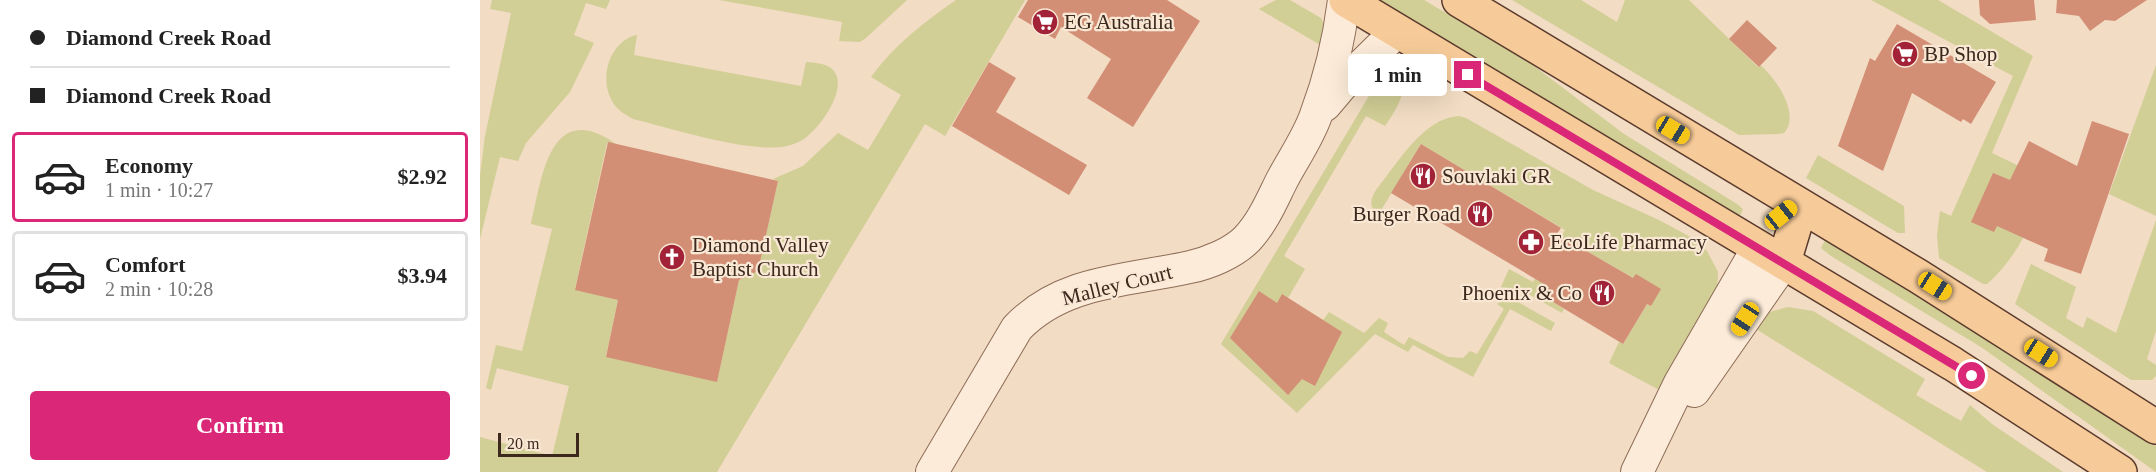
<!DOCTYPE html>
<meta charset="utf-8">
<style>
:root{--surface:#fff;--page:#f2f2f2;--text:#222;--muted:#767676;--line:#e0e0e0;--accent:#db2777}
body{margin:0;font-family:Georgia,serif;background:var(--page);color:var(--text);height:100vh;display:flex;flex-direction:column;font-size:22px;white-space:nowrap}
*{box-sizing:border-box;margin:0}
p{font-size:20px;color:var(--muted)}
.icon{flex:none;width:33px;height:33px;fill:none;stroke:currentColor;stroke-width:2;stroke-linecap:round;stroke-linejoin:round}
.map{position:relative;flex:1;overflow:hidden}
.side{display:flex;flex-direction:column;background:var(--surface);width:480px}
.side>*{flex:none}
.hud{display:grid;align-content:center;height:132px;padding:0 30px;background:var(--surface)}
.scale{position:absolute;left:18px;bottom:15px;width:81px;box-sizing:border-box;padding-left:6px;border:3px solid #3d281d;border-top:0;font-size:16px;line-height:21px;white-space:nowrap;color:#3d281d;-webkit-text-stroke:4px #f8e8d4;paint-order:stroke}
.end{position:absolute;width:27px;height:27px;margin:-14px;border:8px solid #db2777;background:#fff;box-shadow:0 0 0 3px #fff}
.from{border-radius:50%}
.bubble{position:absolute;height:42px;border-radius:6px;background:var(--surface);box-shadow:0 6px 24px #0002;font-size:20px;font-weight:800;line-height:42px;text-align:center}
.car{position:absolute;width:18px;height:36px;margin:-18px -9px;border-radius:8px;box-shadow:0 0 4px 2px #0007;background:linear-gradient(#f5c518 24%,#345 0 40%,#f5c518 0 76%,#345 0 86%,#f5c518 0)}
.hud b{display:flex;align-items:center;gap:21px;height:57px;font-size:22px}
.hud b+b{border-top:2px solid var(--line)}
.hud i{width:15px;height:15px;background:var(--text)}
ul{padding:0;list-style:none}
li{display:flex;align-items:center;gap:18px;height:90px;margin:0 12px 9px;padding:0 18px;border:3px solid var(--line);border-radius:6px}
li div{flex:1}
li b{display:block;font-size:22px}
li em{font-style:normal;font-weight:800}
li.current{border-color:var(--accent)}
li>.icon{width:54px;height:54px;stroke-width:1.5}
.primary-button{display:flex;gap:12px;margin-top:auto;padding:12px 30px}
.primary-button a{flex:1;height:69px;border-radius:6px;background:var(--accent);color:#fff;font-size:24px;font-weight:800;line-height:69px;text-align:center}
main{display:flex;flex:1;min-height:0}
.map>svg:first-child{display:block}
.green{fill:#d1ce96}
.building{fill:#d38e76}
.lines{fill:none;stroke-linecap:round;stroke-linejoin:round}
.street-casing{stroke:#8e6c58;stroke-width:34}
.primary-casing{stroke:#5b3b2d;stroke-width:36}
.street{stroke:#fbebd8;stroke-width:32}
.primary{stroke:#f7cb99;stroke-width:33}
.route{stroke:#db2777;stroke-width:8}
.labels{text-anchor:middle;stroke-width:4.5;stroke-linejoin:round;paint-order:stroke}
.poi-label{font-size:21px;fill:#3d281d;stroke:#f8e8d4;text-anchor:start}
.street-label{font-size:21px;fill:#3d281d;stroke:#f8e8d4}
</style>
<main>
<section class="side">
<div class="hud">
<b><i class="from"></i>Diamond Creek Road</b>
<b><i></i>Diamond Creek Road</b>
</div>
<ul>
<li class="current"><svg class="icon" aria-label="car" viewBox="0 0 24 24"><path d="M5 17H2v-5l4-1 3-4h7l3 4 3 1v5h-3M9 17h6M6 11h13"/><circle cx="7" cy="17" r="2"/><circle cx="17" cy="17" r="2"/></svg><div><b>Economy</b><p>1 min · 10:27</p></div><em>$2.92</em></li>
<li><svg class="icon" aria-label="car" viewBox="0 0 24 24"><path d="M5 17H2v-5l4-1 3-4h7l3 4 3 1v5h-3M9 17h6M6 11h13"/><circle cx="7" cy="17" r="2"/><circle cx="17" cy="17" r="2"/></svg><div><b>Comfort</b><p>2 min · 10:28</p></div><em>$3.94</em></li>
</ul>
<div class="primary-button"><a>Confirm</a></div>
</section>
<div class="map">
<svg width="1676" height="472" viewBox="0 0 1676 472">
<rect width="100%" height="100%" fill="#f2dcc3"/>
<g class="green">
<polygon points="12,0 130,0 126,9 106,3 94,35 114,43 90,92 46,143 38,161 20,157 0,239 0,175 5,136 31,13 10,9"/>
<polygon points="239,0 427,0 386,38 380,42 359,41 362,22"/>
<path d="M 476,0 L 545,0 L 465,136 L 445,124 L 237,472 L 0,472 L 0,437 L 72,456 L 89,386 L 17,368 L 11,390 L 6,388 L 16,345 L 42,351 L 72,229 L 51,224 C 62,177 70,98 136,144 L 127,143 L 95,289 L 138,300 L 126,356 L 237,381 L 259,280 L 278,270 L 298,181 L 293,179 L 323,166 L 358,133 L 388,150 L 421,95 L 391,77 C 414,45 443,23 476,0 Z"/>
<polygon points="796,0 810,0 841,18 845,27 842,46 779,9"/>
<polygon points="895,0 944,0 1050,63 1144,134 1257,204 1263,209 1259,218"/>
<path d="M 1032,0 L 1101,0 L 1137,22 L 1145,0 L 1209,0 L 1278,67 L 1280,65 C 1296,78 1321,115 1304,133 L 1298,134 L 1259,135 Z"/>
<path d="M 1391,0 L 1458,0 L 1553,56 L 1512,153 L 1564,178 C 1556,218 1538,257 1507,284 L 1503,284 L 1459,258 L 1457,235 L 1460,211 L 1471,216 L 1533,76 Z"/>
<path d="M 157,35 L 154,55 L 321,86 L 326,62 C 335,63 346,63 352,69 C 371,87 339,129 324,139 C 318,143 308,146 302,147 C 261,151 194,129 153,119 C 144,114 137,110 132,101 C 118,77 131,40 157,35 Z"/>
<path d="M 911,59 C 935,80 920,104 905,126 L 886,116 L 804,256 L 825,269 L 808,298 L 843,320 L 849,312 L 884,333 L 899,318 L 908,323 L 904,332 L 924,345 L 929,337 L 968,357 L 983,358 L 990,351 L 997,354 L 1024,309 L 1017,304 L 1023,299 L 1038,302 L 1075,323 L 1071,331 L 1030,309 L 993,377 L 933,345 L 928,352 L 895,334 L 817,413 L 741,344 Z"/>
<polygon points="1676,65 1676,216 1629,194"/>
<path d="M 979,116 L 986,118 L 1113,190 L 1179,220 L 1216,240 L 1227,251 L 1238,272 L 1237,293 L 1183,392 L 1129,363 L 1139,342 L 1143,344 L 1167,304 L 1171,306 L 1153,278 L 1096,245 L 1063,296 L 1084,309 L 1082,313 L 1043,291 L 1021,287 L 1029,269 L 1053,282 L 1085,230 L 941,144 L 900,212 L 895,212 C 889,205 891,198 896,190 C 917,164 943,118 979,116 Z"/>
<polygon points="1338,155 1424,206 1425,233 1418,233 1326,178"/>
<polygon points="1676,220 1676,331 1667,359 1676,365 1676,376 1672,380 1651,380 1535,304 1551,264 1596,287 1586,318 1603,328 1607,317 1636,333"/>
<path d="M 1345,240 C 1459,300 1568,375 1676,446 L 1676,472 L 1501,347 L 1351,256 L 1341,248 Z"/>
<polygon points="1308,307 1333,311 1445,379 1436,395 1481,421 1490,405 1512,424 1583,472 1507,472 1271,326 1286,313"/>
</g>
<g class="building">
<polygon points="548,0 687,0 720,21 653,127 607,98 631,59 581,27 575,39 538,17"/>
<polygon points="1499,0 1554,0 1556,20 1510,24 1500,15"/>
<polygon points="1577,0 1667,0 1635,21 1625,20 1610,31 1599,16 1576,13"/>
<polygon points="1267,20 1297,48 1279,67 1249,39"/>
<polygon points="1417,24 1516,82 1491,124 1483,119 1481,122 1432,93 1403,171 1358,146 1390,58 1395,61"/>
<polygon points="509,62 536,78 516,112 607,165 589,195 472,126"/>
<polygon points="1612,121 1649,134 1601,274 1564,261 1568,249 1517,226 1514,232 1491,222 1513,173 1530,180 1549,141 1597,166"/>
<polygon points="128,142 298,181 278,271 259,280 237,382 126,357 138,300 95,290"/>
<polygon points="941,144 1081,228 1077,234 1153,278 1156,274 1181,289 1171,306 1167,304 1143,344 1063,296 1069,287 911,193"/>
<polygon points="779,291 797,303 802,294 862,332 835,386 822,379 808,395 750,338"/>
</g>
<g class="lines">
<defs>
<g id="street">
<polyline points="845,105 862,85 916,32"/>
<polyline points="1214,391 1304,262"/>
<path d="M 452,472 L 537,328 C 583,280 648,281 710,267 C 729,263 753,253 767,239 C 783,222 792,200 802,180 C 813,159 828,138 836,115 C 850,78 859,40 864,0"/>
<polyline points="1157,472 1200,383 1278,248"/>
</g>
<g id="primary">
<polyline points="866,0 1473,364 1640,472"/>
<polyline points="979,0 1438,276 1676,427"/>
<polyline points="1304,262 1316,222 1315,203"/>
</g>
</defs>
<use href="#street" class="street-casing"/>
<use href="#primary" class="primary-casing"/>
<use href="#street" class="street"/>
<use href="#primary" class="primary"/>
</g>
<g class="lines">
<polyline class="route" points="988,75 1492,376"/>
</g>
<defs>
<symbol id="supermarket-disc" viewBox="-11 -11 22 22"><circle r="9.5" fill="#a22338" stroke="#f8e8d4"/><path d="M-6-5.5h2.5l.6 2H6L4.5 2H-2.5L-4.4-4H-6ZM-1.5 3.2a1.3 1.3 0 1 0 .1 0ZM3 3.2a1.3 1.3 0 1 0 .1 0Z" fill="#fff"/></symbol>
<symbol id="restaurant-disc" viewBox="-11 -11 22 22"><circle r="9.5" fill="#a22338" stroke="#f8e8d4"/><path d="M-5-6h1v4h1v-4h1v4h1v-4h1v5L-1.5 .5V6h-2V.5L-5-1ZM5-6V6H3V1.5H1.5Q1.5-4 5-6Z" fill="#fff"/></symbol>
<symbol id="pharmacy-disc" viewBox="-11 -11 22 22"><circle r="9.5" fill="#a22338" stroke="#f8e8d4"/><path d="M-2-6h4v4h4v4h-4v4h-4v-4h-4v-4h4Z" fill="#fff"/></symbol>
<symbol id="church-disc" viewBox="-11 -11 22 22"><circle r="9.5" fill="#a22338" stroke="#f8e8d4"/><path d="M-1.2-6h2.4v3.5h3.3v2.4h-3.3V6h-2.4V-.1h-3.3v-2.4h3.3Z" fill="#fff"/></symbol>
</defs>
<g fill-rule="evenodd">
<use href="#supermarket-disc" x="550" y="7" width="30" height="30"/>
<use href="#supermarket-disc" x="1410" y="39" width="30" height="30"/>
<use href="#restaurant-disc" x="928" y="161" width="30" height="30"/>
<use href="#restaurant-disc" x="985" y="199" width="30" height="30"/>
<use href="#pharmacy-disc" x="1036" y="227" width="30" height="30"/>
<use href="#church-disc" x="177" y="242" width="30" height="30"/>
<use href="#restaurant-disc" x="1107" y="278" width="30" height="30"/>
</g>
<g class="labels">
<g class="poi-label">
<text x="584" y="29">EG Australia</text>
<text x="1444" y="61">BP Shop</text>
<text x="962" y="183">Souvlaki GR</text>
<text x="980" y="221" text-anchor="end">Burger Road</text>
<text x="1070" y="249">EcoLife Pharmacy</text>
<text x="212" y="252">Diamond Valley<tspan x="212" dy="24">Baptist Church</tspan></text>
<text x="1102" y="300" text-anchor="end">Phoenix &amp; Co</text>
</g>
<g class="street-label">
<text transform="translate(637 285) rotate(-14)" y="7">Malley Court</text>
</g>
</g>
</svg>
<div class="scale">20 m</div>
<i class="end from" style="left:1492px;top:376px"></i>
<i class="end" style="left:988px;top:75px"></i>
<div class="bubble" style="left:868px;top:54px;width:99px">1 min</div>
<i class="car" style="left:1193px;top:130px;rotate:121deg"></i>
<i class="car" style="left:1301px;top:215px;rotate:51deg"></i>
<i class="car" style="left:1455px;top:286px;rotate:122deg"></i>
<i class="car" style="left:1265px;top:319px;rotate:213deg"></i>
<i class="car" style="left:1561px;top:353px;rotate:122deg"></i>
</div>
</main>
